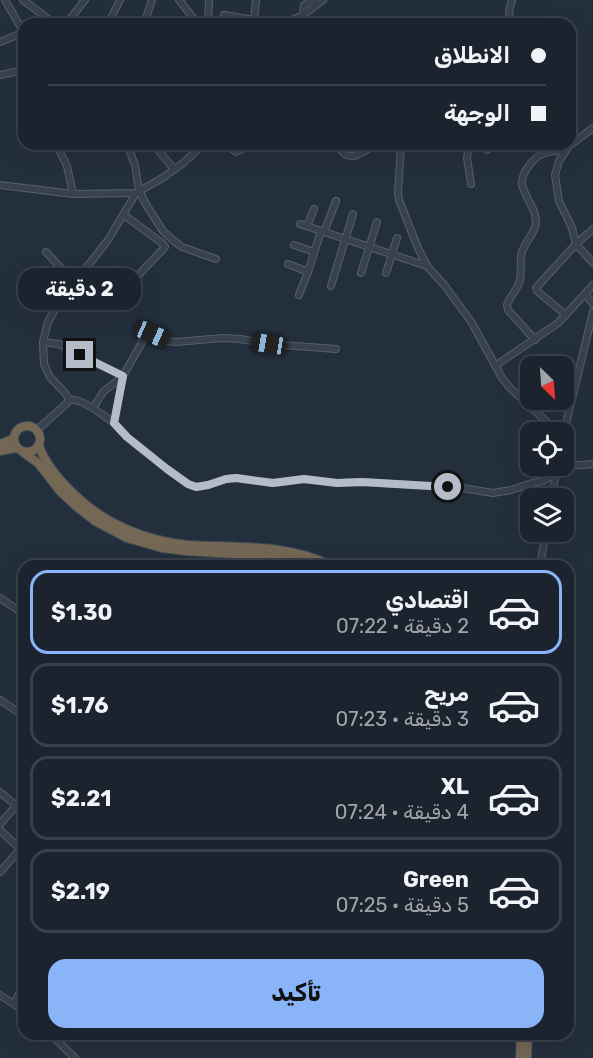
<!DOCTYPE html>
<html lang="ar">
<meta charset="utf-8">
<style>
:root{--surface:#1b232e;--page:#282f3a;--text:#f1f3f6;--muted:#a0a4aa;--line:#39404a;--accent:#8ab4f8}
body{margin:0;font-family:Rubik,"Noto Sans Arabic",sans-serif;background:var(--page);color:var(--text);direction:rtl;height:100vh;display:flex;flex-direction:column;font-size:22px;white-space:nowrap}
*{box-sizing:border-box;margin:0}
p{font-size:20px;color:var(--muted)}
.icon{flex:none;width:33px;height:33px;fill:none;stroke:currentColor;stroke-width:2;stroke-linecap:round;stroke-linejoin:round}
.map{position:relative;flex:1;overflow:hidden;direction:ltr}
.panel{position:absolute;left:18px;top:560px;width:556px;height:480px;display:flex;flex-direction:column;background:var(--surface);border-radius:18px;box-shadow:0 6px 24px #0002,0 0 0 2px var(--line);direction:rtl}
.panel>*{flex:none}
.top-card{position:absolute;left:18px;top:18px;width:558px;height:132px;border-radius:18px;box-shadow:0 6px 24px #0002,0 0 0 2px var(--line);direction:rtl;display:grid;align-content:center;height:132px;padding:0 30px;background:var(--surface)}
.needle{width:39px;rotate:155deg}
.buttons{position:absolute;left:520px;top:356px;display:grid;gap:12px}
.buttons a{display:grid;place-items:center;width:54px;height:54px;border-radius:12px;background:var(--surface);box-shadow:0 6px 24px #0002,0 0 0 2px var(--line);font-size:30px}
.end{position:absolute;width:27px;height:27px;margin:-14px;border:8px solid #b4bcc9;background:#111;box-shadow:0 0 0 3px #111}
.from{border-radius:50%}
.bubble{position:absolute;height:42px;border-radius:18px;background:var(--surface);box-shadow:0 6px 24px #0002,0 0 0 2px var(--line);font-size:20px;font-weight:700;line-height:42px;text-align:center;direction:rtl}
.car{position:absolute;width:18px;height:36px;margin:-18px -9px;border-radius:8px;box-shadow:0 0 4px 2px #0007;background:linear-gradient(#222 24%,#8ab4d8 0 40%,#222 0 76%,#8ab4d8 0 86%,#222 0)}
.top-card b{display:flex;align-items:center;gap:21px;height:57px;font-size:22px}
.top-card b+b{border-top:2px solid var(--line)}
.top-card i{width:15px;height:15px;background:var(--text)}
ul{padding:10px 0 0;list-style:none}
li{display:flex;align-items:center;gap:18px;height:84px;margin:0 12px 9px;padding:0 18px;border:3px solid var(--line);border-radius:18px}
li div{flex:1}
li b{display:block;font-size:22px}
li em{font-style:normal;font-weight:700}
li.on{border-color:var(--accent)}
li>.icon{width:54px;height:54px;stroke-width:1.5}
.primary-button{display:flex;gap:12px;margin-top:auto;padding:12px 30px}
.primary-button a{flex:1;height:69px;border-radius:18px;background:var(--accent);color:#111;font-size:24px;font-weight:700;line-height:69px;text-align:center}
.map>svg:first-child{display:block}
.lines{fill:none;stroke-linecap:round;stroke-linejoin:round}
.minor-casing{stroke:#565f6c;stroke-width:8}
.highway-casing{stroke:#434c59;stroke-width:10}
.minor{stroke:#38414e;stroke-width:6}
.highway{stroke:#746855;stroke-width:8}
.route{stroke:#b4bcc9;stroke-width:8}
</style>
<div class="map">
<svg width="593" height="1058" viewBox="0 0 593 1058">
<rect width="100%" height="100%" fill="#242f3e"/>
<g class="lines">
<defs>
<g id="minor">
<polyline points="5,0 24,33"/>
<polyline points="23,0 55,24"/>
<polyline points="179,0 198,24"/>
<polyline points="224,15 278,24"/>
<polyline points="303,15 304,5 314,0"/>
<polyline points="254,20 256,0"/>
<polyline points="66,24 85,0"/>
<polyline points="108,24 120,0"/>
<polyline points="144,24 152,0"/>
<polyline points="208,24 209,0"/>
<polyline points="283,24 303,15 323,0"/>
<polyline points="511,24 509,11 512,0"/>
<polyline points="0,42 24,32"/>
<polyline points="0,75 24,70"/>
<polyline points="593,128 569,146 559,161 555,175 559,201 572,228 576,244 593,263"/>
<polyline points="56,144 67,166 73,194"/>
<polyline points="127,144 135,165 139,191 147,206 163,231 174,241 182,247 216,259"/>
<polyline points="153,144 174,169"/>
<polyline points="225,144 236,152 252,144"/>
<path d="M 336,144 C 349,165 359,155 376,144"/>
<polyline points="401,144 398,193 399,200 418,248 427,266 445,286 472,323 502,378 511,389 558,432"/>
<polyline points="469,144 467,158 471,184"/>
<polyline points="485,144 487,150"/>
<polyline points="0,185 73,194 136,193 164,177 183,163 204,144"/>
<polyline points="124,215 162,243 165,247 129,285"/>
<polyline points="300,224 427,266"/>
<polyline points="307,226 314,209"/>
<polyline points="324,232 336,201"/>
<polyline points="294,245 314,252"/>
<polyline points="46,252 75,283"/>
<polyline points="288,264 308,272"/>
<polyline points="361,273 377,222"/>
<polyline points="386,273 397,238"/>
<polyline points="331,286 353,214"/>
<polyline points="585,294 593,304"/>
<polyline points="299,295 308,272 321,231"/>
<polyline points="566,315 537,291 536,288 576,244 593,229"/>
<path d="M 535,340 L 508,310 L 507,305 C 510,296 518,289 520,280 C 522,271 519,261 522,252 C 525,242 535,233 536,223 C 536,218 535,213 533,209 C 523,188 515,183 531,163 C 540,152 551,150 565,152"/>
<polyline points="43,342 59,344 123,376 114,423"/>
<polyline points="495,366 558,323 593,285"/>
<polyline points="69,399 79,401 93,408 114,423 127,437 167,469 188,484 196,487 209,485 226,479 236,478 273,483 304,479 337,483 362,482 462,488 493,493 511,490 532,483 543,481 567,466 593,464"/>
<polyline points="93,408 103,392 123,376 145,337 150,334 167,341 176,342 223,338 240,339 269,344 336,349"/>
<polyline points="37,430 67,403 69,399 65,393 50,377 44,364 43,342 48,322 58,304 108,240 136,193"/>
<polyline points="564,432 593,312"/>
<polyline points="551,498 558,465"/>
<polyline points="540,566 546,531"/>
<polyline points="0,598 24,614"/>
<polyline points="0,700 24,716"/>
<polyline points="0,792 24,812"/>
<polyline points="0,824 16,806"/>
<polyline points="0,830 20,849"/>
<polyline points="0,872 24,845"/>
<polyline points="0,995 24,1011"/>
<polyline points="14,1004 24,983"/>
<polyline points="50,1034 75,1058"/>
</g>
<g id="highway">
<circle cx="27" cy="439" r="13"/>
<polyline points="0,444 13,439"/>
<path d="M 39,446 C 46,466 61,482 76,496 C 106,525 148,541 188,545 C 236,548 287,543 332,566"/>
<polyline points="0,451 16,448"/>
<polyline points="24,453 38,463 59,490 76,506 95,521 127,538 162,548 186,551 278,557 313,566"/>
<polyline points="520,1058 521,1034"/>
<polyline points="527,1058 528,1034"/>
</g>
</defs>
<use href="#minor" class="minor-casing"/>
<use href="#highway" class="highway-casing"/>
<use href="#minor" class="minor"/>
<use href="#highway" class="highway"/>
</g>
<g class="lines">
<polyline class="route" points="80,355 123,376 114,423 127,437 167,469 188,484 196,487 208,485 226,479 236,478 273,483 304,479 337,483 362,482 448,487"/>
</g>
</svg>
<div class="buttons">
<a><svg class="needle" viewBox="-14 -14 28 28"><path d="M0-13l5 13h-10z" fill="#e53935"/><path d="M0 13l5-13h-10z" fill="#a0a4aa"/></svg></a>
<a><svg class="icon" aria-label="locate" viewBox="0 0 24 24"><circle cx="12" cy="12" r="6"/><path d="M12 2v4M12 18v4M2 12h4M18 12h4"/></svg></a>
<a><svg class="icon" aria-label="layers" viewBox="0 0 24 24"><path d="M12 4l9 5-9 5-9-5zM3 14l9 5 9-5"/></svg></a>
</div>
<i class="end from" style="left:448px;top:487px"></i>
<i class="end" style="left:80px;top:355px"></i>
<div class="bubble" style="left:18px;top:268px;width:123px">2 دقيقة</div>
<i class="car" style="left:152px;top:334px;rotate:114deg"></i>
<i class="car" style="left:269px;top:344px;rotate:279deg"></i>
<div class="top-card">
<b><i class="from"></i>الانطلاق</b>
<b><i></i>الوجهة</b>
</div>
<section class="panel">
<ul>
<li class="on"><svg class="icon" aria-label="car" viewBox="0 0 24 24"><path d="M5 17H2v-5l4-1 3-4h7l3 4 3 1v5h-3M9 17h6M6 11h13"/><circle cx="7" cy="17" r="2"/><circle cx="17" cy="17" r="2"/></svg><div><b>اقتصادي</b><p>2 دقيقة · 07:22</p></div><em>$1.30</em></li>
<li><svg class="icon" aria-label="car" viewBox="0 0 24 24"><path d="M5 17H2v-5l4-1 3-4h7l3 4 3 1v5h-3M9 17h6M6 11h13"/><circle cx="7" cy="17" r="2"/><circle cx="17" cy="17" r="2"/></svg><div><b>مريح</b><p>3 دقيقة · 07:23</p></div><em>$1.76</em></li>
<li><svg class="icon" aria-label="car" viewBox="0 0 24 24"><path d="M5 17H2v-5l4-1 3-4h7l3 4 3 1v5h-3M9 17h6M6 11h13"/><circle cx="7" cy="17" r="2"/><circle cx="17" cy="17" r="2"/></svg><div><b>XL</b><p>4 دقيقة · 07:24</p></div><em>$2.21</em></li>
<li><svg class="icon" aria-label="car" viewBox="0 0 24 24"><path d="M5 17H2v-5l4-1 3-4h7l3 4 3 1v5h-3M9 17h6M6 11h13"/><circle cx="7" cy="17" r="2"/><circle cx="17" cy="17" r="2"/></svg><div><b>Green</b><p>5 دقيقة · 07:25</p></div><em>$2.19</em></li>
</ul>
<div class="primary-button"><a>تأكيد</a></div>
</section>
</div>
